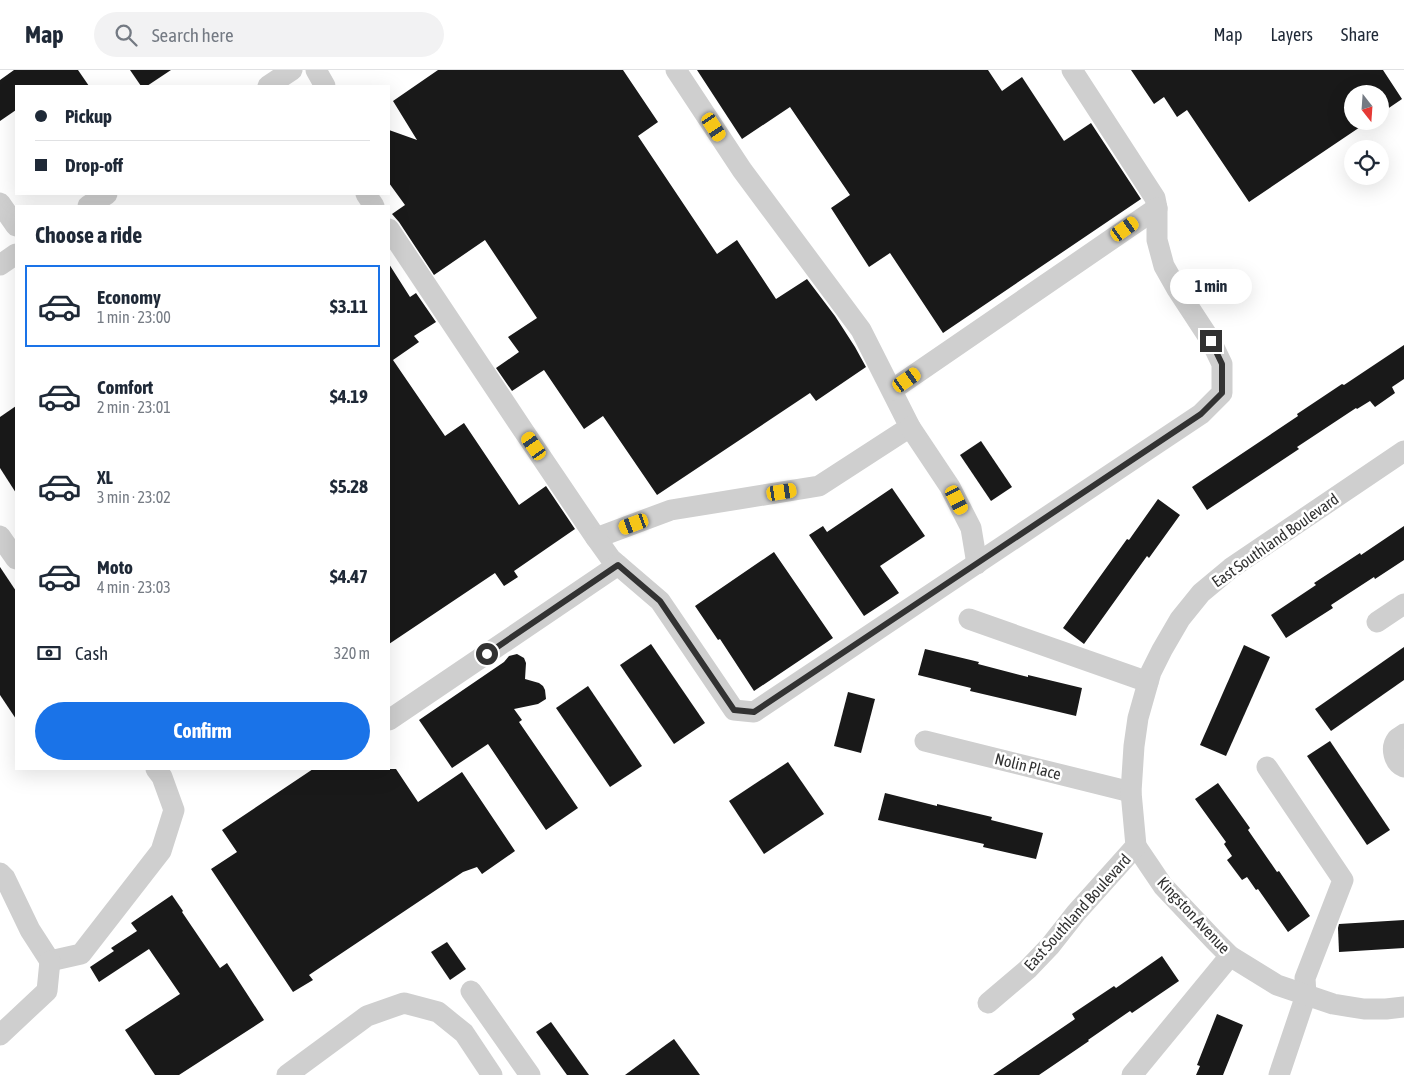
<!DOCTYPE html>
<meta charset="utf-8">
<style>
:root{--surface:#fff;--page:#f2f2f3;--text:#1f2937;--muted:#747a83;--line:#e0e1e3;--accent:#1a73e8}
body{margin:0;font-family:"Asap Condensed",sans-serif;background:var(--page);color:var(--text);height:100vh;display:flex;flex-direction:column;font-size:19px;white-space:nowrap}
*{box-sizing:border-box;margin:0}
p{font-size:16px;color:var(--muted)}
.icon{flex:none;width:28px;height:28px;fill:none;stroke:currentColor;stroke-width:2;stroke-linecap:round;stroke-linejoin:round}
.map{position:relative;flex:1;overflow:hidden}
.details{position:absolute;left:15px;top:135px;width:375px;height:565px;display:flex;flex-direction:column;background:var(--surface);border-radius:0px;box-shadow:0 5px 20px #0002}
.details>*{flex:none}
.top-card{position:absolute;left:15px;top:15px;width:375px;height:110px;border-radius:0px;box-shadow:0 5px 20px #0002;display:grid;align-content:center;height:110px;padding:0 20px;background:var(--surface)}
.needle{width:32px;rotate:163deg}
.fabs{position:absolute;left:1344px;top:15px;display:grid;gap:10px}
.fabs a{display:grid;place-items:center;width:45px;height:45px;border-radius:50%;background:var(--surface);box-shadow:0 5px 20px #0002;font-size:25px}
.end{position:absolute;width:22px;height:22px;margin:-11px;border:6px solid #323232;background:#fff;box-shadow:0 0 0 2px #fff}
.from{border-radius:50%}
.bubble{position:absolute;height:35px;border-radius:18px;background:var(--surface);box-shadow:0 5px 20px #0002;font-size:16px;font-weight:700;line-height:35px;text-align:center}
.car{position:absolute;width:15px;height:30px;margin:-15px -8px;border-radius:6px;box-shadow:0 0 4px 1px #0007;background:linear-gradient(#f5c518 24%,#345 0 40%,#f5c518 0 76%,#345 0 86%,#f5c518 0)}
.top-card b{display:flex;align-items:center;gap:18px;height:48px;font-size:19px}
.top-card b+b{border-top:1px solid var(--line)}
.top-card i{width:12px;height:12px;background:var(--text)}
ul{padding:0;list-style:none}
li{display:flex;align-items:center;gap:15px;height:82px;margin:0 10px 8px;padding:0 10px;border:2px solid transparent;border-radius:0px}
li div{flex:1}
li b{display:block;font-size:19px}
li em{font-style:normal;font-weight:700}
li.current{border-color:var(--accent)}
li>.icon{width:45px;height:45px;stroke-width:1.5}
h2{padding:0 20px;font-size:22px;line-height:60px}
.pay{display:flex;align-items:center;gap:12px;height:55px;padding:0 20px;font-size:19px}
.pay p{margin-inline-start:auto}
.button{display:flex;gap:10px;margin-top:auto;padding:10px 20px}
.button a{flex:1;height:58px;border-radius:30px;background:var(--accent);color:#fff;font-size:20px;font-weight:700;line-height:58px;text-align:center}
header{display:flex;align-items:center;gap:30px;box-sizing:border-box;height:70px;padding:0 25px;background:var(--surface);border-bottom:1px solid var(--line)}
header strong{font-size:24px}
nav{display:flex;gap:28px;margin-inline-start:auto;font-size:18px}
.search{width:350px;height:45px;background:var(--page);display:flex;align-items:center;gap:12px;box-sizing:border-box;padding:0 18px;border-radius:28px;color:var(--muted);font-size:19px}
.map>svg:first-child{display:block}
.building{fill:#191919}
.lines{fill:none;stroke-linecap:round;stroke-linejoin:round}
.minor{stroke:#cfcfcf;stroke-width:21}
.route{stroke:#323232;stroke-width:6}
.labels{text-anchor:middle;stroke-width:5;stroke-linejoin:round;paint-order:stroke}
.street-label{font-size:16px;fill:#323232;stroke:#fff}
</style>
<header>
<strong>Map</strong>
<div class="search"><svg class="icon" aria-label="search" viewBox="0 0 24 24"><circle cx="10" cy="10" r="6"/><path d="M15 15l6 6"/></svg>Search here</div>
<nav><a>Map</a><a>Layers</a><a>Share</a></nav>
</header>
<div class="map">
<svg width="1404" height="1005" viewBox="0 0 1404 1005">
<rect width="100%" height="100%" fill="#fff"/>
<g class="building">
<polygon points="14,0 78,0 89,16 16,16 16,40 0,51 0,10"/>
<polygon points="130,0 171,0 147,16 141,16"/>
<polygon points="438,0 623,0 658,52 638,66 717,184 737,170 776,229 807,209 835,246 855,277 866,297 816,331 810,323 657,425 603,346 584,359 544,300 512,321 496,298 519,282 508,267 537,248 485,170 434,205 399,152 392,144 405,135 389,113 389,60 417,70 393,31"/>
<polygon points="697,0 988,0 1002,21 1022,7 1064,71 1091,53 1141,129 943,263 890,183 869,197 831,138 850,125 790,37 742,69"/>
<polygon points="1131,0 1383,0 1402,29 1380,44 1380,24 1352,24 1352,51 1369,51 1249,132 1187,40 1177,47 1164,27 1154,34"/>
<polygon points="389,194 410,227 416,223 436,252 414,266 419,272 393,290 445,366 464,353 519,435 546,416 575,459 514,501 518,507 504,516 495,503 389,574"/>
<polygon points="1404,275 1404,309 1392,317 1395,323 1375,337 1370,331 1357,339 1356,338 1297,377 1299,379 1207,440 1192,417 1298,346 1297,344 1342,314 1344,315"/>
<polygon points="16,336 16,423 0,398 0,347"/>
<polygon points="981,371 1012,417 991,431 960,385"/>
<polygon points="892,418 925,466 880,496 899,523 864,546 809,465 823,456 827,462"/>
<polygon points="1158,429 1180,445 1149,488 1147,486 1084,574 1063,558 1127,469 1129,470"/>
<polygon points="1404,456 1404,490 1375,509 1374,507 1331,535 1333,538 1286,568 1271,545 1316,515 1314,513 1360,483 1361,485"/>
<polygon points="774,482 833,568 754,621 720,569 718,570 695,536"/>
<polygon points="0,497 16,521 16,649 0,625"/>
<polygon points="651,574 705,653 674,674 620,595"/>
<polygon points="1244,575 1270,587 1226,686 1200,675"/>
<polygon points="1404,577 1404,610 1331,661 1315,639"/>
<polygon points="925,579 979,592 978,594 1028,607 1028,605 1082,618 1076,646 970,621 971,618 918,605"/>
<polygon points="517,584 524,588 526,593 525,609 539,613 543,616 545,620 546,629 538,634 514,639 522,650 519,652 578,738 546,760 488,674 452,698 419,650 504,592 509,586"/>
<polygon points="588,616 642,696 610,717 556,638"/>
<polygon points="848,622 875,629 861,683 834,676"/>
<polygon points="1330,671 1390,760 1367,775 1307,686"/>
<polygon points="788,692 824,744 764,784 729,731"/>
<polygon points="313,699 396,699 418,732 462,702 515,781 482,804 477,797 463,802 309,905 313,910 293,922 211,799 237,782 222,760"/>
<polygon points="1218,713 1250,758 1248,760 1277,802 1279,801 1310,846 1288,862 1258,819 1256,820 1247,807 1242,810 1227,790 1232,786 1224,774 1226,772 1195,729"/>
<polygon points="885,723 937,736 937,734 992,747 991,750 1043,763 1036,789 983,777 984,774 878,750"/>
<polygon points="172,825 183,841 182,842 220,898 227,893 264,950 179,1005 155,1005 125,960 180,924 149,879 99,912 90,897 114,881 111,878 137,861 131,853"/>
<polygon points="1404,850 1404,878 1339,882 1338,858 1339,854"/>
<polygon points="447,872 466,899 450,910 431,882"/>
<polygon points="1162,886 1179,911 1132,943 1130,941 1088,970 1089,971 1039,1005 993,1005 1075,949 1072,944 1114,916 1116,918"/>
<polygon points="1217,944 1243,955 1223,1005 1196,1005 1200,996 1197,995"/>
<polygon points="551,952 589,1005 567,1005 536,962"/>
<polygon points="674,969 700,1005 625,1005 667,974"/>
</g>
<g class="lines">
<g class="minor">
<polyline points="316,0 325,16"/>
<polyline points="268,16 292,0"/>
<polyline points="366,124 374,136"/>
<polyline points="0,133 16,156"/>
<polyline points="88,136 107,124"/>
<polyline points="389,159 523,360 596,468 671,440 819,416 910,357 861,260 742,100 676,0"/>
<polyline points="0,195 16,184"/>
<polyline points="892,320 1157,138 1155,128 1072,0"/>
<polyline points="910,357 950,417 971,458 977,494"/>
<polyline points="0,466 16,489"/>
<polyline points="596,468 611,489 660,531 734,640 754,642 1201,344 1222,323 1222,294 1211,271 1177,219 1164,196 1157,170 1157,138"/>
<polyline points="969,549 1148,612"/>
<polyline points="1377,552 1404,534"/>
<polyline points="389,650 618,495"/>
<path d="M 1404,664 C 1402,666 1399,667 1397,669 C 1390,678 1394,693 1404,697"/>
<polyline points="925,671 1131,722"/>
<polyline points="1267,697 1343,810 1305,908 1306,925 1279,1005"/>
<polyline points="1136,776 1163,816 1214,870 1230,886 1277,915 1333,934 1364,939 1386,939 1404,937"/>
<polyline points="0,803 5,808 30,860 50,891 81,884 161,781 174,740 162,707 156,699"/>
<polyline points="471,921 530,1005"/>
<polyline points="988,933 1028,899 1050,876 1076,843 1136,776 1131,722 1134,676 1138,648 1151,602 1162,580 1180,549 1201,523 1231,498 1404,381"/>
<polyline points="0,965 47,921 50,891"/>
<polyline points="287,1005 367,946 404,933 438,942 464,963 492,1005"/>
<polyline points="1132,1005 1230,886"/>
</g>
</g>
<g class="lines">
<polyline class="route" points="487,584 618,495 660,531 734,640 754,642 1201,344 1222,323 1222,294 1211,271"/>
</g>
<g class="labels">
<g class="street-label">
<text transform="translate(1275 470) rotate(-35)" y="6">East Southland Boulevard</text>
<text transform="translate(1028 696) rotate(14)" y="6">Nolin Place</text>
<text transform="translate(1077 842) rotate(-48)" y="6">East Southland Boulevard</text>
<text transform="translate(1194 845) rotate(47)" y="6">Kingston Avenue</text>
</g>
</g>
</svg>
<div class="fabs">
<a><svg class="needle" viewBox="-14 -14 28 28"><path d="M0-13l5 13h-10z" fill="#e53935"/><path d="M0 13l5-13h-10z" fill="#747a83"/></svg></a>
<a><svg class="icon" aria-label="locate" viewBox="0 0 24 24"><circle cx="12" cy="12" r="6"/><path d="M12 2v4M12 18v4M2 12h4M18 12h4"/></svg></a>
</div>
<i class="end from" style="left:487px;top:584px"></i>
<i class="end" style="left:1211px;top:271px"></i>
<div class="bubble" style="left:1170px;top:199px;width:82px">1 min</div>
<i class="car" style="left:714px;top:57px;rotate:147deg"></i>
<i class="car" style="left:1125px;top:159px;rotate:55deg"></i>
<i class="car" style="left:907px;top:310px;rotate:55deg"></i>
<i class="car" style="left:534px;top:376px;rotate:325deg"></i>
<i class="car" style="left:782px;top:422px;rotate:81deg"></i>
<i class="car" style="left:957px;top:430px;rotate:153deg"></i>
<i class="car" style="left:634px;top:454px;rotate:250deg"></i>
<div class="top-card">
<b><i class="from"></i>Pickup</b>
<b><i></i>Drop-off</b>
</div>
<section class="details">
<h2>Choose a ride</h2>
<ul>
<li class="current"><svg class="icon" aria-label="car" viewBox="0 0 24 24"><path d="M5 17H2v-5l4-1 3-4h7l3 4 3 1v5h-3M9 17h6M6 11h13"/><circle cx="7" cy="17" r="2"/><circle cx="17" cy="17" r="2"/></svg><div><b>Economy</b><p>1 min · 23:00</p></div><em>$3.11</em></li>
<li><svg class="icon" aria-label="car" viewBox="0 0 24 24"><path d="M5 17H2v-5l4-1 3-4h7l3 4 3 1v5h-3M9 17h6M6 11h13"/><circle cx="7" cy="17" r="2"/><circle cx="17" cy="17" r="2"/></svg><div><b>Comfort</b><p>2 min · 23:01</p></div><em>$4.19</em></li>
<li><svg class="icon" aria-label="car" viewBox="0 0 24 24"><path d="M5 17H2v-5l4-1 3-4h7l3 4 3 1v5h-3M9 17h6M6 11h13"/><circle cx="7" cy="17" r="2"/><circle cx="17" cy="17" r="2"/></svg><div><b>XL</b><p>3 min · 23:02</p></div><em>$5.28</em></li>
<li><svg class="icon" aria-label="car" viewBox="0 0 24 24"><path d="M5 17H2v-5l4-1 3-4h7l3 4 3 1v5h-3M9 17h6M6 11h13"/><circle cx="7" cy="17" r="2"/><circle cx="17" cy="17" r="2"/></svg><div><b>Moto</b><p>4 min · 23:03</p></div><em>$4.47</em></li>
</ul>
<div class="pay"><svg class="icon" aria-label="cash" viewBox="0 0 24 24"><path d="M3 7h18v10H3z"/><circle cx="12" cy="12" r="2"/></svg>Cash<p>320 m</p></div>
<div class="button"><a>Confirm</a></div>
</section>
</div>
